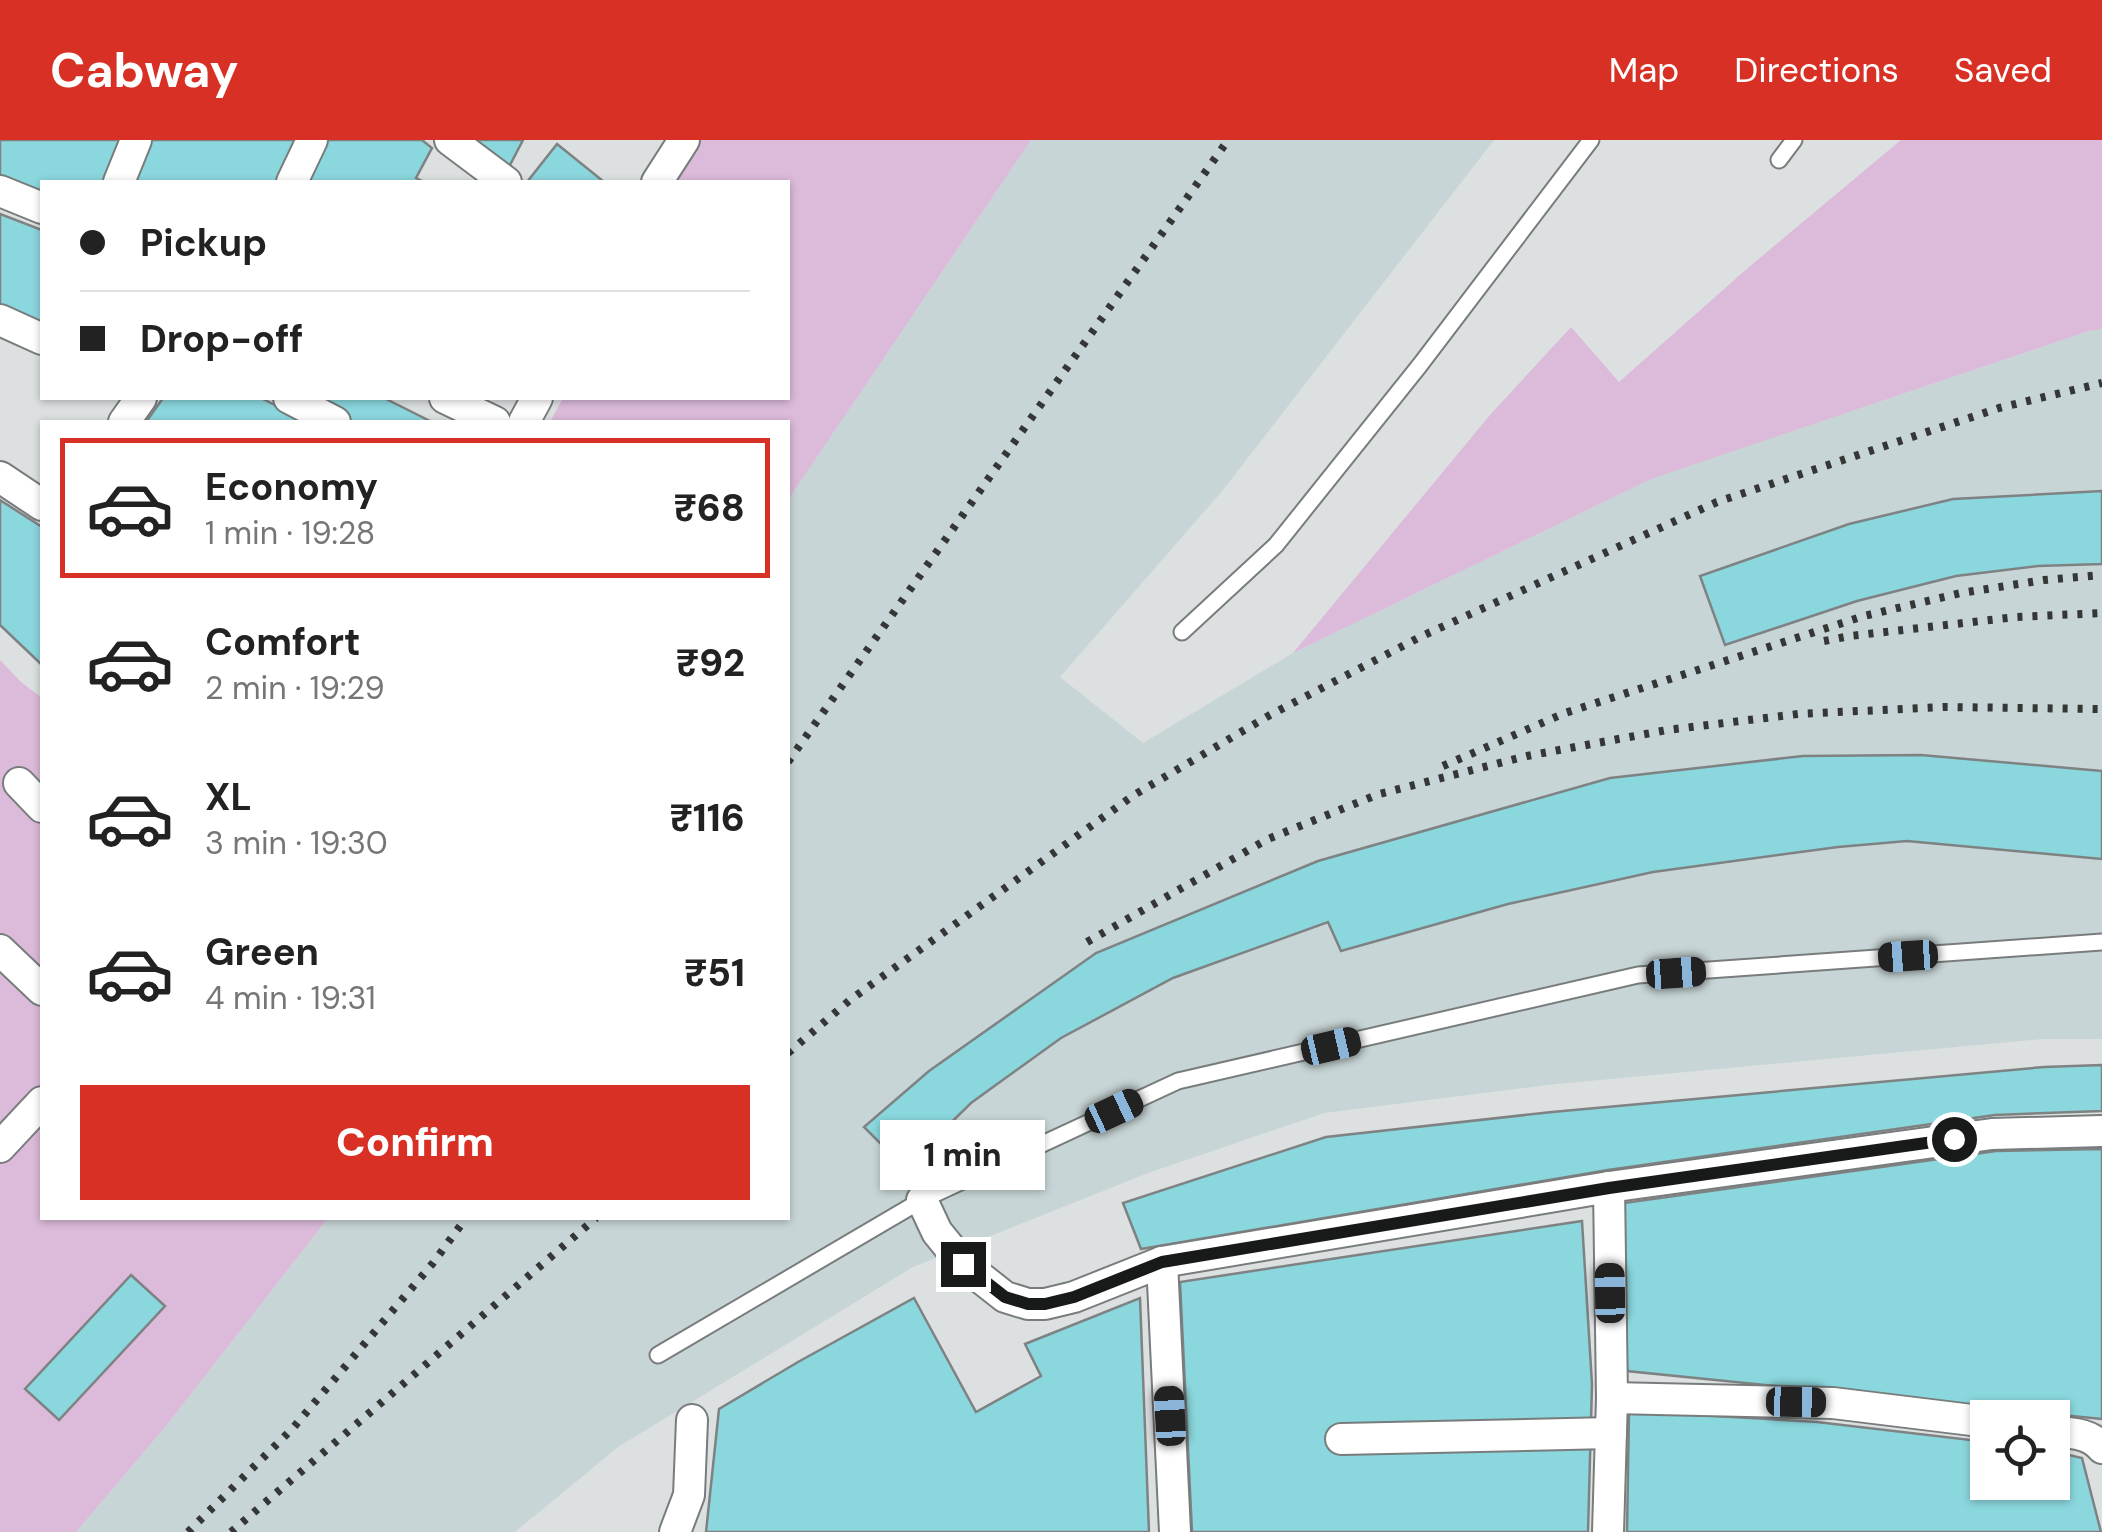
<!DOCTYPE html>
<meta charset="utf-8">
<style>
:root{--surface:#fff;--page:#f2f2f2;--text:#222;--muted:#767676;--line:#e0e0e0;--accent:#d93025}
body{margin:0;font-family:"DM Sans",sans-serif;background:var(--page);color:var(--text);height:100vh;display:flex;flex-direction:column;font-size:38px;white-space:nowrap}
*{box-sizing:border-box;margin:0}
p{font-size:32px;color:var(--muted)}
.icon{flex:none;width:55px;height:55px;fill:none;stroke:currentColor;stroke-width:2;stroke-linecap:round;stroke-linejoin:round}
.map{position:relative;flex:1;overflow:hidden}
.sheet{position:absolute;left:40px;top:280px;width:750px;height:800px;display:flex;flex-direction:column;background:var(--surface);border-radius:0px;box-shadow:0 2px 8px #0004}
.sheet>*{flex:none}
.top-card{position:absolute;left:40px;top:40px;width:750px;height:220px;border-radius:0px;box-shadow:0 2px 8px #0004;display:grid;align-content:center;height:220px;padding:0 40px;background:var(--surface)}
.buttons{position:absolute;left:1970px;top:1260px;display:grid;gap:20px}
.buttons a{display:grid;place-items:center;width:100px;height:100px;border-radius:0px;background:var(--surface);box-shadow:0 2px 8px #0004;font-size:50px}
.end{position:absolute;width:45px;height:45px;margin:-22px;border:12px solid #181a1a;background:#fff;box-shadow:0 0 0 5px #fff}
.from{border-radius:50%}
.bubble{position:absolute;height:70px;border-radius:0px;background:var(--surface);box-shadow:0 2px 8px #0004;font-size:32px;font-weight:800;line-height:70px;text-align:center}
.car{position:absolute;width:30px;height:60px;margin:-30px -15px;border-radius:12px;box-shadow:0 0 8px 2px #0007;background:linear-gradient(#222 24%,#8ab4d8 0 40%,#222 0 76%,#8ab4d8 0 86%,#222 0)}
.top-card b{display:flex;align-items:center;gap:35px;height:95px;font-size:38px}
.top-card b+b{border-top:2px solid var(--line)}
.top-card i{width:25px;height:25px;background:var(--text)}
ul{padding:18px 0 0;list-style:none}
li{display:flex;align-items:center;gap:30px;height:140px;margin:0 20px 15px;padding:0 20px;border:5px solid transparent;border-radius:0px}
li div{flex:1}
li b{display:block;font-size:38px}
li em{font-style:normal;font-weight:800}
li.on{border-color:var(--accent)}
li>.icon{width:90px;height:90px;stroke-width:1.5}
.button{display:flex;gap:20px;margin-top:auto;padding:20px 40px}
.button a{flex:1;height:115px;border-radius:0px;background:var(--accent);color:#fff;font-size:40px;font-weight:800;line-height:115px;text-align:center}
header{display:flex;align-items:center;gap:60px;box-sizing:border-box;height:140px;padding:0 50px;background:var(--accent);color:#fff}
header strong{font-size:48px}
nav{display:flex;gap:55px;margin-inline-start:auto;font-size:35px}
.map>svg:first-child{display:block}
.built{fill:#c8d5d6}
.green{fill:#dbbada}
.building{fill:#8ad7dd;stroke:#7f8283;stroke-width:2.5}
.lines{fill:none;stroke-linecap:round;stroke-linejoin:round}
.service-casing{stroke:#787c7c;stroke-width:19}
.minor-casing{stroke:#787c7c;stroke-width:34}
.service{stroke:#fff;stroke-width:15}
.minor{stroke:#fff;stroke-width:30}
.rail{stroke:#353737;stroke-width:8;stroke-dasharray:5 10;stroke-linecap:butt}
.route{stroke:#181a1a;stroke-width:12}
</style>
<header>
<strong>Cabway</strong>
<nav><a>Map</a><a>Directions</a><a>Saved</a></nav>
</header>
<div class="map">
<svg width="2102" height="1392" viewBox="0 0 2102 1392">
<rect width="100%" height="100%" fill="#dce0e0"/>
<polygon class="built" points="1031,0 1494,0 1223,350 1060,537 1143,603 1293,513 1651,339 2089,191 2102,189 2102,899 2042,899 1557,944 1324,973 1148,1033 913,1127 618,1307 515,1392 76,1392 166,1286 328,1078 788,1078 788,360"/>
<g class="green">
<polygon points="699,0 1031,0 788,360 788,282 550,282 563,258 788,258 788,42 675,42"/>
<polygon points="1901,0 2102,0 2102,189 2089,191 1651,339 1293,513 1490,275 1571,187 1619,242 1749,127"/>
<polygon points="0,520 21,542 42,558 42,1078 328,1078 166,1286 76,1392 0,1392"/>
</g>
<g class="building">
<polygon points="0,0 120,0 105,42 42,42 42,58 0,41"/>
<polygon points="147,0 296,0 278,42 131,42"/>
<polygon points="322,0 422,0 432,8 416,38 424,42 303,42"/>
<polygon points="471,0 523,0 509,27"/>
<polygon points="557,4 603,41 602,42 527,42"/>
<polygon points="0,74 42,90 42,189 0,171"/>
<polygon points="163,258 261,258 308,282 146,282"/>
<polygon points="303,258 384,258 432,282 352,282"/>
<polygon points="2102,351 2102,424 2038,426 1956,436 1857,461 1725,505 1700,436 1849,384 1953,359"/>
<polygon points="0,360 42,387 42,525 0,485"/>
<polygon points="1921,615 2102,631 2102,719 1907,701 1838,707 1653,732 1508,764 1341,811 1328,782 1173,838 1061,898 971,963 905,1028 864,987 929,931 1096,813 1318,721 1610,638 1803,616"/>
<polygon points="2102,925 2102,971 1995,975 1608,1030 1141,1109 1123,1063 1326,997 1552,972 2044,927"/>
<polygon points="2102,1009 2102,1279 1627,1231 1624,1063 1996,1011"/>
<polygon points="1582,1081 1592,1244 1588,1392 1192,1392 1180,1142"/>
<polygon points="131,1135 165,1166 59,1280 25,1249"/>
<polygon points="914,1158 976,1272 1041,1236 1025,1204 1140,1158 1149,1392 706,1392 719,1269 798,1222"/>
<polygon points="1629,1271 1817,1282 1988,1302 1988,1342 2052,1342 2052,1311 2082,1318 2101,1392 1627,1392"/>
</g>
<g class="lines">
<defs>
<g id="service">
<polyline points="1779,20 1794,0"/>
<polyline points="1182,492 1276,405 1420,225 1591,0"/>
<polyline points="658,1215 922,1060 1178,941 1638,835 2102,802"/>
</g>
<g id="minor">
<polyline points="450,0 506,42"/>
<polyline points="119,42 136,0"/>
<polyline points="292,42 312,0"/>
<polyline points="657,42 684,0"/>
<polyline points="0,51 42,68"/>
<polyline points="0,180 42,199"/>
<polyline points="289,258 335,282"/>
<polyline points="445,258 495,282"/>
<polyline points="124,282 141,258"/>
<polyline points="524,282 537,258"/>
<polyline points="0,337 42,365"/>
<polyline points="19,643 42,667"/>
<polyline points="0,810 42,850"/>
<polyline points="0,1007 42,962"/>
<polyline points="922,1060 937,1092 963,1124 1005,1157 1028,1164 1045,1164 1074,1157 1162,1122 1609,1047 1992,994 2102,991"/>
<polyline points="1162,1122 1175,1392"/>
<polyline points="1612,1258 1833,1263 1988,1282"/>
<path d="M 2052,1291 C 2071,1293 2090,1293 2102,1308"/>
<polyline points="1341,1299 1611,1293"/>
<polyline points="675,1392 689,1355 692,1280"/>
<polyline points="1608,1392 1612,1258 1609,1047"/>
</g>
</defs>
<use href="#service" class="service-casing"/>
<use href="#minor" class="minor-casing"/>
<use href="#service" class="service"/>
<use href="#minor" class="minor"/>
<g class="rail">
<polyline points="1824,501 1850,496 2016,477 2102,473"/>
<polyline points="788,622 1228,0"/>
<polyline points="1443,626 1565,573 1864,476 1961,453 2044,440 2102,435"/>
<polyline points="1087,802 1268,699 1379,654 1527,616 1667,590 1798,574 1943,567 2102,569"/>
<polyline points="788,913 850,860 1134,655 1270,575 1422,496 1717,362 1999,268 2102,243"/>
<polyline points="188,1392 293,1288 433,1123 466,1078"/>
<polyline points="231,1392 596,1078"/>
</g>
</g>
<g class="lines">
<polyline class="route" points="963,1124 1005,1157 1028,1164 1045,1164 1074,1157 1162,1122 1609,1048 1954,999"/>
</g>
</svg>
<div class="buttons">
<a><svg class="icon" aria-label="locate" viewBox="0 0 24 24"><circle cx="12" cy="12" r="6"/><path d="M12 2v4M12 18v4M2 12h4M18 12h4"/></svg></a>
</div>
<i class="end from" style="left:1954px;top:999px"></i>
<i class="end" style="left:963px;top:1124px"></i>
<div class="bubble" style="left:880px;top:980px;width:165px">1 min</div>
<i class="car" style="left:1908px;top:816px;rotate:266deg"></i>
<i class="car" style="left:1676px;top:833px;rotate:86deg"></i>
<i class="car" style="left:1331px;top:906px;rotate:77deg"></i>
<i class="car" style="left:1114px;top:971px;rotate:65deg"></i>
<i class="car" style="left:1610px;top:1153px;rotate:359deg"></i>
<i class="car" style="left:1796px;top:1262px;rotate:91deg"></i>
<i class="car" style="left:1170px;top:1276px;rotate:357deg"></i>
<div class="top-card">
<b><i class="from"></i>Pickup</b>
<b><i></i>Drop-off</b>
</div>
<section class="sheet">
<ul>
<li class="on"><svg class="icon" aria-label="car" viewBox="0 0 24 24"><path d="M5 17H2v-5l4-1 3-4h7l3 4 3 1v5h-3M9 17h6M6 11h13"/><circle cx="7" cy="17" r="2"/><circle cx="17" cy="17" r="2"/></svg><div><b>Economy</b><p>1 min · 19:28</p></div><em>₹68</em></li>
<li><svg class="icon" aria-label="car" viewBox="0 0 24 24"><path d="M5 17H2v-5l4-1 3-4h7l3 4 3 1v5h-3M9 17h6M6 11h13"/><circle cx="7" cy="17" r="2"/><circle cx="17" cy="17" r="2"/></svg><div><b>Comfort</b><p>2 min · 19:29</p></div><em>₹92</em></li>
<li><svg class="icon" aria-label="car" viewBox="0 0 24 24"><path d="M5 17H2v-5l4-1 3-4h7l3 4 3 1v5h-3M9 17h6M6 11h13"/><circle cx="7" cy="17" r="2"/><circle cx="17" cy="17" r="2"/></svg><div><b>XL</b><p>3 min · 19:30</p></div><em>₹116</em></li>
<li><svg class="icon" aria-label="car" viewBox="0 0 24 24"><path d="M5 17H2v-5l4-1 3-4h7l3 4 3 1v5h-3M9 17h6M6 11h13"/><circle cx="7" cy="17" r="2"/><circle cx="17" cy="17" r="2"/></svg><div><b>Green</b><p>4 min · 19:31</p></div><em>₹51</em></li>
</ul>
<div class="button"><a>Confirm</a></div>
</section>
</div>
